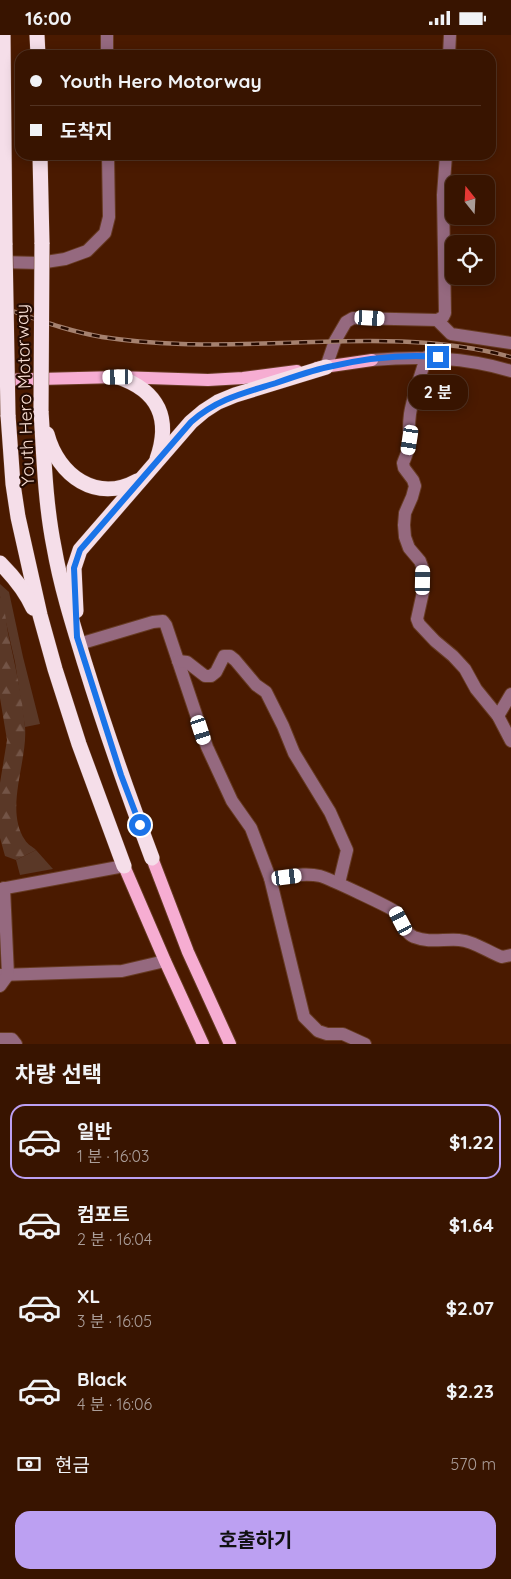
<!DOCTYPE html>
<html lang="ko">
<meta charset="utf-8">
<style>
:root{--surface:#381400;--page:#3f1d0a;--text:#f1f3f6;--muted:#ab9e99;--line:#523322;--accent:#bca0f2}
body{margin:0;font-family:Quicksand,"Noto Sans KR",sans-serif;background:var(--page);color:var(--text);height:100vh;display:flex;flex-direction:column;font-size:19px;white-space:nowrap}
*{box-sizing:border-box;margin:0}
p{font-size:16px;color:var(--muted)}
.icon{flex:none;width:28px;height:28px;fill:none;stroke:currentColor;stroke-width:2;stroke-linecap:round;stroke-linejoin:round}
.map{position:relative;height:1009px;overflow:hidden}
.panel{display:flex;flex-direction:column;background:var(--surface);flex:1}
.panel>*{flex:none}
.guide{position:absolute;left:15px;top:15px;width:481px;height:110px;border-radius:15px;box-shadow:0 2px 12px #0003,0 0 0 1px var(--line);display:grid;align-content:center;height:110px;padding:0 15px;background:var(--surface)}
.needle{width:32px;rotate:342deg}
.buttons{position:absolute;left:445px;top:140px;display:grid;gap:10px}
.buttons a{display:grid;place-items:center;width:50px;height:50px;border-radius:10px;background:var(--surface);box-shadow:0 2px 12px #0003,0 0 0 1px var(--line);font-size:25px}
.end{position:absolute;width:22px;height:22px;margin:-11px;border:6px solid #1a73e8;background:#fff;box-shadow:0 0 0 2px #fff}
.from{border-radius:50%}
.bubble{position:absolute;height:35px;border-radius:15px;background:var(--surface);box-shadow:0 2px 12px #0003,0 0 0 1px var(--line);font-size:16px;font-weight:700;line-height:35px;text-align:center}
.car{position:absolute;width:15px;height:30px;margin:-15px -8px;border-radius:6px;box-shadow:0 0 4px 1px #0007;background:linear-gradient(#fff 24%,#345 0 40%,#fff 0 76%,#345 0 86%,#fff 0)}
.guide b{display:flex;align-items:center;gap:18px;height:48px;font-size:19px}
.guide b+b{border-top:1px solid var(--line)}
.guide i{width:12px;height:12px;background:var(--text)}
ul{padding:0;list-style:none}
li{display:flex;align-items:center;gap:15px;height:75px;margin:0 10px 8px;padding:0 5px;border:2px solid transparent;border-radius:15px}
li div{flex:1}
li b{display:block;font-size:19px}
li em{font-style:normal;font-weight:700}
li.selected{border-color:var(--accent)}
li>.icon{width:45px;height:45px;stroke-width:1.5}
h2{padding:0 15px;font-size:22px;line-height:60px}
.pay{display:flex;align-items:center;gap:12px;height:55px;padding:0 15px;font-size:19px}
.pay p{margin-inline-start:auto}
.cta{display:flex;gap:10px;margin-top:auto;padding:10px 15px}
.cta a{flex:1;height:58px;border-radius:15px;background:var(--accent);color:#111;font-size:20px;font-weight:700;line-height:58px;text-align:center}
.status{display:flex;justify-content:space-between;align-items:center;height:35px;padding:0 25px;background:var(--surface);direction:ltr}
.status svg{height:14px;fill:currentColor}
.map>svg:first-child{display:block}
.green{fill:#5a3827}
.forest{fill:url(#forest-firs)}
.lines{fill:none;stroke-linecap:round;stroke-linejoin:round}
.minor-casing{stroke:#663a22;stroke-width:14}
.major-casing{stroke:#663a22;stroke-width:14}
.highway-casing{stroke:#663a22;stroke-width:16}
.minor{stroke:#95697f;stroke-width:12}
.major{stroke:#f6add2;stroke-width:12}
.highway{stroke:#f5dee9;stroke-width:15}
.rail-casing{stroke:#a5816f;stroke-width:4.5}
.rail{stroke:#250a00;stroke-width:2.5;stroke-dasharray:8;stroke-linecap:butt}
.highway-bridge-casing{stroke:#663a22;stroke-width:16;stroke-linecap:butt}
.highway-bridge{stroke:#f5dee9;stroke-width:15}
.route{stroke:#1a73e8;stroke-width:6}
.labels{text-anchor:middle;stroke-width:4.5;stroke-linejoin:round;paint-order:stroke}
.street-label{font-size:18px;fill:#fae1d6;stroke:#250a00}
</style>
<div class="status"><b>16:00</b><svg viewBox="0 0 49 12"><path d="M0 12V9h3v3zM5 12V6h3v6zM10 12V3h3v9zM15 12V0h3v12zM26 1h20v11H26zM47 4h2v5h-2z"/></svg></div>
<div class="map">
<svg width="511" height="1009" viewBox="0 0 511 1009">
<defs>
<pattern id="forest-firs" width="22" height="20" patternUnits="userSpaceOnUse" patternTransform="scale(1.25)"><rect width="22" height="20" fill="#5a3827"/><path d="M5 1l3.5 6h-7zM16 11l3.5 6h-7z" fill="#735446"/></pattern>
</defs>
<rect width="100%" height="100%" fill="#4a1a00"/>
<g class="green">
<polygon points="0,549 9,557 23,622 40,689 25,692 15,627 0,561"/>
<polygon points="36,815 53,834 20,840 16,825"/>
</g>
<path class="forest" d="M 0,561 C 5,572 6,586 8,598 C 15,629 22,661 25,692 C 28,726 4,774 25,805 C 27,809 33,812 36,815 L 16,825 L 5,821 L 0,803 L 0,748 L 7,705 L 0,663 Z"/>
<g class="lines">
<defs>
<g id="minor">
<polyline points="107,0 107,20"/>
<polyline points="449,20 450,0"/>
<polyline points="0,227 39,228 65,224 87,216 105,198 109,182 108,120"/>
<polyline points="437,285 451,299 511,308"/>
<path d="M 426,322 C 421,340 413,360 410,379 C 407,400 413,407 403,428 L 404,433 L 413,445 L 415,451 L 412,462 L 405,478 L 404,490 L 405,502 L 409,513 L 420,526 L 423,534 L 423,557 L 417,584 L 419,589 L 435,606 L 453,621 L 465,634 L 476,654 L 498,681 L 511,706"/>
<path d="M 372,325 C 420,321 465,322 511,336"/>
<polyline points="326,332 335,306 346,287 353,283 437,285 443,282 445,278 443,160 446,120"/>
<polyline points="79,609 153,587 163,586 166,590 207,712 232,766 251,793 270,843 304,982 318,996 327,999 343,999 365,1009"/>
<polyline points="178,626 187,627 205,641 211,641 216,637 224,621 230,621 235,625 256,650 266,657 283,691 294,718 330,777 347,815 339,848"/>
<polyline points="498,681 511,659"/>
<path d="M 270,843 C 286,842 304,837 320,841 C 328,843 392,873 396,877 C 403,885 403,897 414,902 C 429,908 443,904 459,905 C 474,906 488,917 502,922 L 511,920"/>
<polyline points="0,854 124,831"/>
<polyline points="0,940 122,936 165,926"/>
<polyline points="0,951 8,940 4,853"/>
<polyline points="0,1004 12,1004 16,1009"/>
</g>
<g id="major">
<polyline points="317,333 372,325"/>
<polyline points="0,345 118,342 208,345 243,343 297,336"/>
<polyline points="152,823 188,917 230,1009"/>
<polyline points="124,831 165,926 203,1009"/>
</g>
<g id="highway">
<polyline points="3,0 5,210"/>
<polyline points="37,0 38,20"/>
<polyline points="40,120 42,209"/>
<path d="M 118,342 C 159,356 171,384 157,424"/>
<path d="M 41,376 C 44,421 45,467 54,512 C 61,552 73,590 85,629 C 105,694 128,759 152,823"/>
<polyline points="8,380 13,449 18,482 40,580 55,634 79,709 124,831"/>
<path d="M 47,399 C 58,441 97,468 137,446"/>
<path d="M 0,528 C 14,542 25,555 33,573"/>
<polyline points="76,576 74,533 80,515 191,387 204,376 218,367 235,360 326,332"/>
</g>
</defs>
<use href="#minor" class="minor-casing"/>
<use href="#major" class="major-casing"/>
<use href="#highway" class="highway-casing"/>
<use href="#minor" class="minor"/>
<use href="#major" class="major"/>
<use href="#highway" class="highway"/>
<defs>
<path id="rail" d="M 0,272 C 33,283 67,296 102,302 C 128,306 155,308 182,309 C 291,313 404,293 511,322"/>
</defs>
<use href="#rail" class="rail-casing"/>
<use href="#rail" class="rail"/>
<defs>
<g id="highway-bridge">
<polyline points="5,210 8,380"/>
<polyline points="41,376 42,209"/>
</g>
</defs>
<use href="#highway-bridge" class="highway-bridge-casing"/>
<use href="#highway-bridge" class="highway-bridge"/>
</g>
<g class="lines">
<path class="route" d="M 140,790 L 121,740 L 77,602 L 74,533 L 80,515 L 191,387 C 217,364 244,358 276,348 C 293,342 310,336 328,332 C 363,324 402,319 438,322"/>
</g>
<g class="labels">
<g class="street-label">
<text transform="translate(25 360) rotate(-92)" y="6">Youth Hero Motorway</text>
</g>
</g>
</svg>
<div class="buttons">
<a><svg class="needle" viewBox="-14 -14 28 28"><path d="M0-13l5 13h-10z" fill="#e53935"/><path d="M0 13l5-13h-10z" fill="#ab9e99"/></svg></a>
<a><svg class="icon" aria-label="locate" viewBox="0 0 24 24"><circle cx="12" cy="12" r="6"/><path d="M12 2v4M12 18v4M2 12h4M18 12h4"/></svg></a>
</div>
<i class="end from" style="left:140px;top:790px"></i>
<i class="end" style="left:438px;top:322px"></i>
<div class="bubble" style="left:408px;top:340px;width:60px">2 분</div>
<i class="car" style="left:370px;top:283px;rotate:93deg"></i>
<i class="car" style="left:118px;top:342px;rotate:269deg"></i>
<i class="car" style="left:410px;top:405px;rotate:189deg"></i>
<i class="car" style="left:423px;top:545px;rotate:1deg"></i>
<i class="car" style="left:201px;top:695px;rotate:162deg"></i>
<i class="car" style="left:287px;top:842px;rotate:83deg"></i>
<i class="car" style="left:401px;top:886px;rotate:332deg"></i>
<div class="guide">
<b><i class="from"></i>Youth Hero Motorway</b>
<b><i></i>도착지</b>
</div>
</div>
<section class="panel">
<h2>차량 선택</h2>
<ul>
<li class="selected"><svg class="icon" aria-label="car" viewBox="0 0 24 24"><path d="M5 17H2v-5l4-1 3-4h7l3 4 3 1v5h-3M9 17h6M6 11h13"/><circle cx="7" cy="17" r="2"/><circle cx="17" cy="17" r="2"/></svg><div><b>일반</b><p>1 분 · 16:03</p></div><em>$1.22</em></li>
<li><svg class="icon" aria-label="car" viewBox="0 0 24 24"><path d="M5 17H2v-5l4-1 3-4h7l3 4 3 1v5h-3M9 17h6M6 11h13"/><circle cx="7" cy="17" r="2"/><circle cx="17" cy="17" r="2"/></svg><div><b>컴포트</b><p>2 분 · 16:04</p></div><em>$1.64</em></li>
<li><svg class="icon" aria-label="car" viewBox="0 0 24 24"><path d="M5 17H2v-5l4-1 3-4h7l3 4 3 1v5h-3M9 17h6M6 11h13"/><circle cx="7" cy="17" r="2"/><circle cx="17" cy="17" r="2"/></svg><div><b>XL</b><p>3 분 · 16:05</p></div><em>$2.07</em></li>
<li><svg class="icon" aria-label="car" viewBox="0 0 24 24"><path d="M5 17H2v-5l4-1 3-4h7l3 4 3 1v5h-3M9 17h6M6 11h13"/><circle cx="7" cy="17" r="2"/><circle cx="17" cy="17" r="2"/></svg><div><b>Black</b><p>4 분 · 16:06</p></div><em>$2.23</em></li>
</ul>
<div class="pay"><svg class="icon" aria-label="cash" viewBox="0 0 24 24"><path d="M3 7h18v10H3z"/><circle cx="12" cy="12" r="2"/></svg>현금<p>570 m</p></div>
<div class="cta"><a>호출하기</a></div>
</section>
